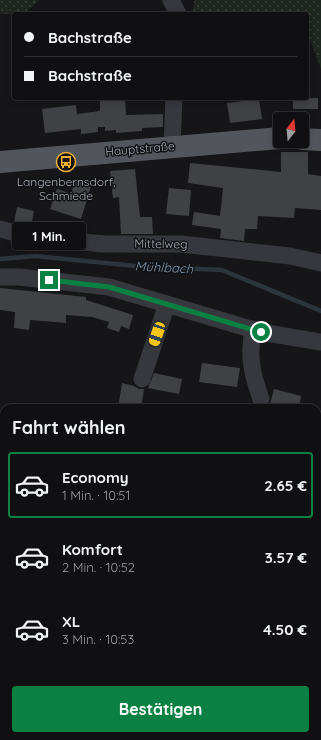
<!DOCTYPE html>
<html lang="de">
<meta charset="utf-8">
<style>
:root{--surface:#101012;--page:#1e1e20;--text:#f1f3f6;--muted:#9c9d9f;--line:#303032;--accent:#0b8043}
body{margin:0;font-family:Quicksand,sans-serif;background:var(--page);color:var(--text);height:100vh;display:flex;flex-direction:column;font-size:15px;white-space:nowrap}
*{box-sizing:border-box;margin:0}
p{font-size:13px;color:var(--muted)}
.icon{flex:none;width:22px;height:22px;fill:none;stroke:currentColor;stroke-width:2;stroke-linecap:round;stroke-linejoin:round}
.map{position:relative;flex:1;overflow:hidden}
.details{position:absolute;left:0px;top:404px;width:321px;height:336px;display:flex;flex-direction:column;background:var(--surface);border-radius:12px 12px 0 0;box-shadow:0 2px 6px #0003,0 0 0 1px var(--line)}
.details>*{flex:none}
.top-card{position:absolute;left:12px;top:12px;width:297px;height:88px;border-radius:4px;box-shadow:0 2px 6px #0003,0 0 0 1px var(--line);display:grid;align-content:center;height:88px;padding:0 12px;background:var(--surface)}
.needle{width:26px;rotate:16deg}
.fabs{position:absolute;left:273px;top:112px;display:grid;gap:8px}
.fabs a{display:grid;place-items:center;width:36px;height:36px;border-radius:4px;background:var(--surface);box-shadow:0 2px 6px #0003,0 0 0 1px var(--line);font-size:20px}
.end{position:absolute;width:18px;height:18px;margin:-9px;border:5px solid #0b8043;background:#fff;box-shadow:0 0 0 2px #fff}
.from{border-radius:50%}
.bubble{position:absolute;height:28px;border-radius:4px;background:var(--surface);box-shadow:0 2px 6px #0003,0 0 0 1px var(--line);font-size:13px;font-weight:700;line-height:28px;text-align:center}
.car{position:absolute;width:12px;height:24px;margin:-12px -6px;border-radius:5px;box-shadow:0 0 3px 1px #0007;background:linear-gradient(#f5c518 24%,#345 0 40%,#f5c518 0 76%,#345 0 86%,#f5c518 0)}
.top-card b{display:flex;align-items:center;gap:14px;height:38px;font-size:15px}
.top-card b+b{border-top:1px solid var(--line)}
.top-card i{width:10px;height:10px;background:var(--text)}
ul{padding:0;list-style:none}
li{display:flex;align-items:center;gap:12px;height:66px;margin:0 8px 6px;padding:0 4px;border:2px solid transparent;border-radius:4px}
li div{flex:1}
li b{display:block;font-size:15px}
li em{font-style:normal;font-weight:700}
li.current{border-color:var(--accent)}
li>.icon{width:36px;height:36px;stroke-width:1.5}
h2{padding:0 12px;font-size:18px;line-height:48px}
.action{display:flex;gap:8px;margin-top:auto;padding:8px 12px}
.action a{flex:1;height:46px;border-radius:4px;background:var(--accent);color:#fff;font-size:16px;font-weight:700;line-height:46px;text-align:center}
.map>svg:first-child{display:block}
.grass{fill:url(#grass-dots)}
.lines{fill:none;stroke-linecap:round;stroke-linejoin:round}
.stream{stroke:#2c353c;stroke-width:4.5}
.building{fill:#404145}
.minor{stroke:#37383d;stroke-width:17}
.major{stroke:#53555c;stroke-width:22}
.route{stroke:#0b8043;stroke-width:5}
.labels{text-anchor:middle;stroke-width:3;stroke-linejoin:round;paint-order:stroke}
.street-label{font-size:12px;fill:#a8adb8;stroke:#111113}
.poi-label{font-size:12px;fill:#a8adb8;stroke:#111113}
.water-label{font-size:13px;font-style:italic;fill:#7f9bb3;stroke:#111113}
</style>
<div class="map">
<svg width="321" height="740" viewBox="0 0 321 740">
<defs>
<pattern id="grass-dots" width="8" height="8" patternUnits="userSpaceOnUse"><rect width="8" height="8" fill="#1e261f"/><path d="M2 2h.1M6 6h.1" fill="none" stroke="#3c433d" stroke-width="1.8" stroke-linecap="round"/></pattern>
</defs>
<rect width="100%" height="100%" fill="#161618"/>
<g class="grass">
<polygon points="0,0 40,0 23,14 0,14"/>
<polygon points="194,0 321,0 321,69 309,37 307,37 307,14 193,14"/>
<polygon points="317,535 321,536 321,740 127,740 112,736 317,736"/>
<polygon points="0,542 4,543 4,708 0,707"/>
</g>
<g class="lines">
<polyline class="stream" points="0,259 35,256 136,266 222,270 321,311"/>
</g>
<g class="building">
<polygon points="100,98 125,98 126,115 163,114 163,127 142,128 142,131 116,133 116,130 105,131 105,127 98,127 98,132 81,134 81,129 45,133 42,109 76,105 77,114 100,111"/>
<rect x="293" y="98" width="25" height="11"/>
<polygon points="259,99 262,119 230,123 227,103"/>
<polygon points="281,152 308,152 308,174 321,176 321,210 295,208 294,218 258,216 257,229 245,229 244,241 220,238 221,229 192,225 194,212 220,216 223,188 188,183 190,163 281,172"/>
<polygon points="135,169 140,217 152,217 153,234 121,234 119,197 113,198 110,171"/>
<polygon points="73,182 92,183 81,219 50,209 57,189 72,194"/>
<polygon points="169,188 191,190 189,216 166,214"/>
<polygon points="17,207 34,211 31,227 14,222"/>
<polygon points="0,288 86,297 86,300 133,315 129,329 121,326 119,332 107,328 109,322 92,317 66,315 66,323 30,320 29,330 14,328 15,312 0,310"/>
<polygon points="202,363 240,368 237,387 199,382"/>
<polygon points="154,373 182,379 179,394 148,388"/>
<polygon points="122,383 134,386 139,389 144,389 141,408 118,408"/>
<polygon points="274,389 301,396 299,408 269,408"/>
</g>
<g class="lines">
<g class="minor">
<polyline points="171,0 178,14"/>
<polyline points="172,147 174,98"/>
<polyline points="0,229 31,237 104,244 181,244 290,256 321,263"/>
<polyline points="0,277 19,277 109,287 261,332 321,342"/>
<path d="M 253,329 C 248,357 252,374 261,399"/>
<polyline points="142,379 167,304"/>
</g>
<g class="major">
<polyline points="302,139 321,140"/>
<polyline points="0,162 280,138"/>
</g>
</g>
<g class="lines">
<polyline class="route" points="49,280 109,287 261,332"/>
</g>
<defs>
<symbol id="bus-ring" viewBox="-11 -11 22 22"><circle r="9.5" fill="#111113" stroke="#f2b134" stroke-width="1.5"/><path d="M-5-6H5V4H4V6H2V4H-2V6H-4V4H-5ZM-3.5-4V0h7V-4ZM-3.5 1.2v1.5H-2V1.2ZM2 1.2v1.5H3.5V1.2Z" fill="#f2b134"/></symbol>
</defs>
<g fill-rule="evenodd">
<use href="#bus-ring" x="55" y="151" width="22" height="22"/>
</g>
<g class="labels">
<g class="street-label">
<text transform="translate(140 149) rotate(-5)" y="4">Hauptstraße</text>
<text transform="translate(161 244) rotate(1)" y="4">Mittelweg</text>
</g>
<g class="poi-label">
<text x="66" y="186">Langenbernsdorf,<tspan x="66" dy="14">Schmiede</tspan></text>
</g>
<g class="water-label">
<text transform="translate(164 267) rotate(3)" y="5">Mühlbach</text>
</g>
</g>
</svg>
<div class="fabs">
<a><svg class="needle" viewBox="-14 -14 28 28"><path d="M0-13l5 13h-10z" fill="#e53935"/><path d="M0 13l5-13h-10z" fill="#9c9d9f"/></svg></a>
</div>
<i class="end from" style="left:261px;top:332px"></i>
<i class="end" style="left:49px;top:280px"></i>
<div class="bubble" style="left:12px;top:222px;width:74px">1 Min.</div>
<i class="car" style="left:157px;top:334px;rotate:199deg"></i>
<div class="top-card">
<b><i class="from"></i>Bachstraße</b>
<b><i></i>Bachstraße</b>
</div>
<section class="details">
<h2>Fahrt wählen</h2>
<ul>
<li class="current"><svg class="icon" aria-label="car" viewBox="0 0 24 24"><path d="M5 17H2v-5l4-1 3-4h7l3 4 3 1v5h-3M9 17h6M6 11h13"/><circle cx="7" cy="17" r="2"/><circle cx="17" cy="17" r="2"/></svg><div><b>Economy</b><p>1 Min. · 10:51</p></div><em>2.65 €</em></li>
<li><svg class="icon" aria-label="car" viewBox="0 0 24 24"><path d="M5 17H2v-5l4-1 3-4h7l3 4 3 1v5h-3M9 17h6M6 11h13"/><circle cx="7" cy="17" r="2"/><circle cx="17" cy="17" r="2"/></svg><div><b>Komfort</b><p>2 Min. · 10:52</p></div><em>3.57 €</em></li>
<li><svg class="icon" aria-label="car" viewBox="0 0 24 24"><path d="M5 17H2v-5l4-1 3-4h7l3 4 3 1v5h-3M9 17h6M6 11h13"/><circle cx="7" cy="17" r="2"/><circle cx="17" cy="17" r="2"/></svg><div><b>XL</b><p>3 Min. · 10:53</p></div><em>4.50 €</em></li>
</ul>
<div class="action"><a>Bestätigen</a></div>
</section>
</div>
